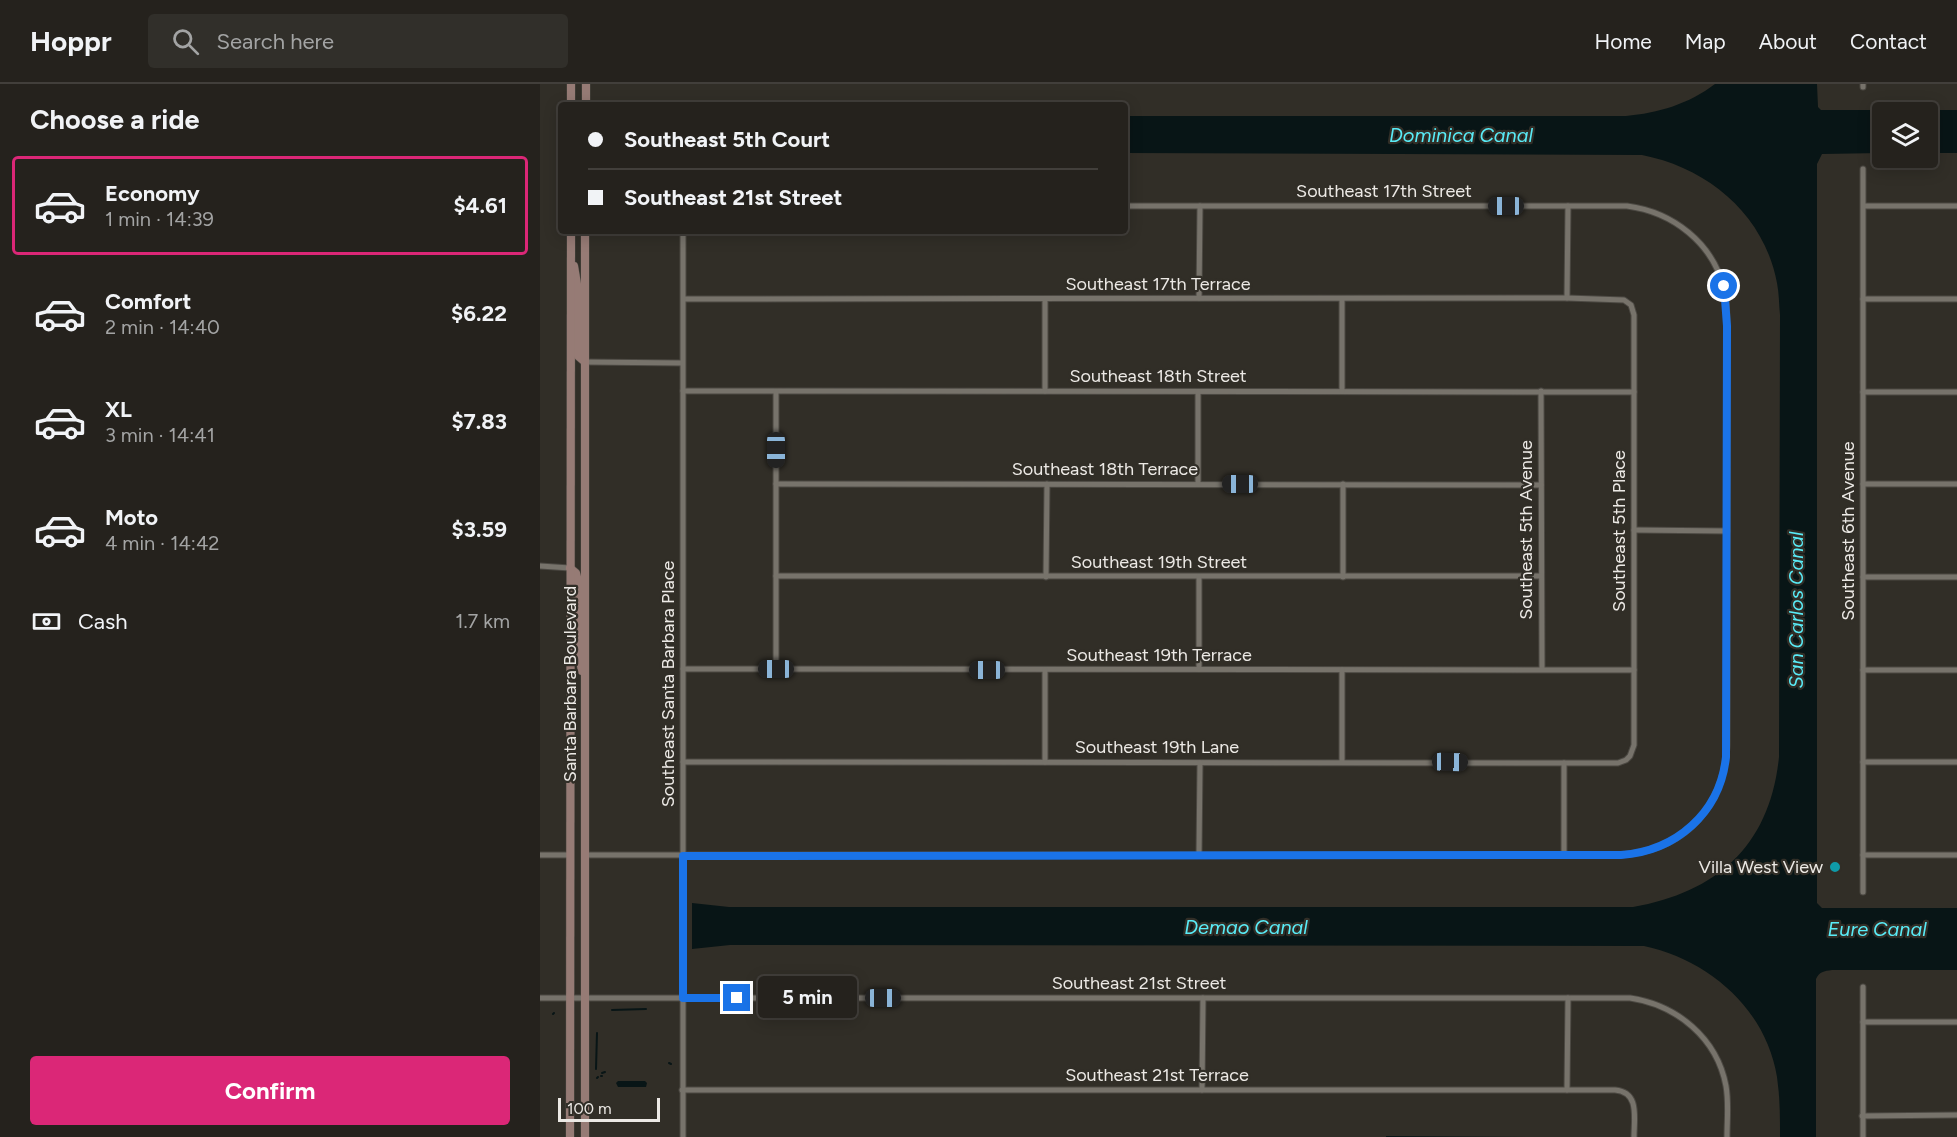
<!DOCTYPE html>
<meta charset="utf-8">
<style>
:root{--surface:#25221d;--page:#312f2a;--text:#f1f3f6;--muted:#a3a4a4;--line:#423f3b;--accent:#db2777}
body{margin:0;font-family:Figtree,sans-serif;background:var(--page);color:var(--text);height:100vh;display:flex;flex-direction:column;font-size:22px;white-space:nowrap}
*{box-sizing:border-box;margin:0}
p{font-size:20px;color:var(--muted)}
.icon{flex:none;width:33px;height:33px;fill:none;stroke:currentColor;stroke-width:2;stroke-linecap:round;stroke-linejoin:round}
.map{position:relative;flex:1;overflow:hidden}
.drawer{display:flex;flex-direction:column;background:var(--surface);width:540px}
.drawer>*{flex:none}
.banner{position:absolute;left:18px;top:18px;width:570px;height:132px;border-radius:6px;box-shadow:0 3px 15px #0003,0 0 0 2px var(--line);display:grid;align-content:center;height:132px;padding:0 30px;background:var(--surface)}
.buttons{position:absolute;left:1332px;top:18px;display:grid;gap:12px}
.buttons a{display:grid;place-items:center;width:66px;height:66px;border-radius:6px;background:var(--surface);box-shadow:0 3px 15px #0003,0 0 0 2px var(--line);font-size:30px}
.scale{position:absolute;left:18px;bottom:15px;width:102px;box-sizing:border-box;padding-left:6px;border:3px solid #ece9e5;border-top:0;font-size:16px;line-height:21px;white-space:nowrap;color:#ece9e5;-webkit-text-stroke:4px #312e27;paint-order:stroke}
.end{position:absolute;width:27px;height:27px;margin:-14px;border:8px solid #1a73e8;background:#fff;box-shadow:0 0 0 3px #fff}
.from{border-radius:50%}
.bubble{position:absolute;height:42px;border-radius:6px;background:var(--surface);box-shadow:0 3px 15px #0003,0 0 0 2px var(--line);font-size:20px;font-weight:700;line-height:42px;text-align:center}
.car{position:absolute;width:18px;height:36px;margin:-18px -9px;border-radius:8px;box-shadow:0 0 4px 2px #0007;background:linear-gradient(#222 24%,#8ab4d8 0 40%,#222 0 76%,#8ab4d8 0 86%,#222 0)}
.banner b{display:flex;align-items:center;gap:21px;height:57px;font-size:22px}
.banner b+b{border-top:2px solid var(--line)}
.banner i{width:15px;height:15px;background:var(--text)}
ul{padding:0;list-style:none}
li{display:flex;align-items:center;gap:18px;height:99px;margin:0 12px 9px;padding:0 18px;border:3px solid transparent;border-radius:6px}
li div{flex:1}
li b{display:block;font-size:22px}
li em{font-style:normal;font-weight:700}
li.active{border-color:var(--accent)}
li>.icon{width:54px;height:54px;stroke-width:1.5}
h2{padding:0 30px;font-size:27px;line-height:72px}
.pay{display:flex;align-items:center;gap:15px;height:66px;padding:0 30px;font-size:22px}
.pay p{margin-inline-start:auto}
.cta{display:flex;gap:12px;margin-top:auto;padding:12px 30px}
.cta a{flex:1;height:69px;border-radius:6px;background:var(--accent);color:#fff;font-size:24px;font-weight:700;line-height:69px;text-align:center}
header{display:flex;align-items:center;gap:36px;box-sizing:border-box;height:84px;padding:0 30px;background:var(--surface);border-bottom:2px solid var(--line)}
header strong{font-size:28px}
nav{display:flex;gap:33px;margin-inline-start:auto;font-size:21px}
.search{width:420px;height:54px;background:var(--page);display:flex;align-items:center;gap:15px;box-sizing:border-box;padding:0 21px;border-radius:6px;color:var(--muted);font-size:22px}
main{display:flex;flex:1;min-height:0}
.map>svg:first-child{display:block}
.water{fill:#081516}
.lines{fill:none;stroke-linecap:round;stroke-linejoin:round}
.stream{stroke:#081516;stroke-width:2}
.street-casing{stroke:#4c4943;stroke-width:7}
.secondary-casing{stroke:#4c4943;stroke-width:9}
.street{stroke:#77736b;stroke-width:5}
.secondary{stroke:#967b75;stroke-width:8}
.route{stroke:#1a73e8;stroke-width:8}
.culture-dot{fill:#0f9aa8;stroke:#312e27;stroke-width:2}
.labels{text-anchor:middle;stroke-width:4.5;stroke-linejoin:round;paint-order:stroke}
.street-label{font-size:18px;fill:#ece9e5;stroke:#312e27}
.poi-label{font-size:18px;fill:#ece9e5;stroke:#312e27;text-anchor:end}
.water-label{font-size:20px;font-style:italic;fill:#59ecf7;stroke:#312e27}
</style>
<header>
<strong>Hoppr</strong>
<div class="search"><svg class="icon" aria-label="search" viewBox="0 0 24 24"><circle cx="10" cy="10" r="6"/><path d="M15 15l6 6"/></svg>Search here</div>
<nav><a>Home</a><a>Map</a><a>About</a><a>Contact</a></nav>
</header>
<main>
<section class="drawer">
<h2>Choose a ride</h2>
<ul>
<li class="active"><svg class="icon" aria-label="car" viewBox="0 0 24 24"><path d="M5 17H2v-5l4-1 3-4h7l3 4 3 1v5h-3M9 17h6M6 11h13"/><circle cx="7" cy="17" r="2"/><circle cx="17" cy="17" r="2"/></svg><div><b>Economy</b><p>1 min · 14:39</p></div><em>$4.61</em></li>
<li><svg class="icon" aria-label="car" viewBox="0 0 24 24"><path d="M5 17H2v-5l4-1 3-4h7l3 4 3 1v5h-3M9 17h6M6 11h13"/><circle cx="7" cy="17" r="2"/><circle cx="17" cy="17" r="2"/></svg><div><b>Comfort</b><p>2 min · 14:40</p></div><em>$6.22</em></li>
<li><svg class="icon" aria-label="car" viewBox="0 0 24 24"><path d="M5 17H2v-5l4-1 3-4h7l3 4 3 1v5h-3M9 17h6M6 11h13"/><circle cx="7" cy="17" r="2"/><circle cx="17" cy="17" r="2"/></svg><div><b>XL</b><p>3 min · 14:41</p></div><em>$7.83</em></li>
<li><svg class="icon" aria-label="car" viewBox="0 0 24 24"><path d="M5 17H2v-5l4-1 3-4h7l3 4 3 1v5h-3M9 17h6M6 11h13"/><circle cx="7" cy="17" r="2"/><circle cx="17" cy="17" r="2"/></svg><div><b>Moto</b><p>4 min · 14:42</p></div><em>$3.59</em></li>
</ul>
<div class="pay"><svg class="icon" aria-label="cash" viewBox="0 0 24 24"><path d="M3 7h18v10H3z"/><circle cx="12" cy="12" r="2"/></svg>Cash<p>1.7 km</p></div>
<div class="cta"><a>Confirm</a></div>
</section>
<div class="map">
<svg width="1417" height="1053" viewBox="0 0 1417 1053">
<rect width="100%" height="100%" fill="#312e27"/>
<g class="water">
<path d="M 1175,0 L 1277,0 L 1278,23 L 1281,26 L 1417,26 L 1417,69 L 1388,69 L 1388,28 L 1342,28 L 1342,69 L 1282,70 L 1277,80 L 1277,819 L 1282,824 L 1417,824 L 1417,886 L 1292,886 C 1284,887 1279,888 1276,895 L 1276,1053 L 1240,1053 C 1240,1033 1240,1013 1237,993 C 1226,925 1169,876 1104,862 L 190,861 L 152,865 L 152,819 L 189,823 L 1093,823 C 1178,808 1230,761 1239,673 L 1240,231 C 1239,220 1239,209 1237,199 C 1224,130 1168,84 1102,71 L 585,69 L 585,32 L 1086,32 C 1118,29 1149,20 1175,0 Z"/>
<polygon points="78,997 105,997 107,999 106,1003 78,1003 76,999"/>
<polygon points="846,1052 991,1053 269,1053 846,1053"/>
</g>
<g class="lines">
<g class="stream">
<polyline points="72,926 106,925"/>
<polyline points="13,930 14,929"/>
<polyline points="129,979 131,980"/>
<polyline points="56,985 57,949"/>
<polyline points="62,989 65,988"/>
<polyline points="61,992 62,992"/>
<polyline points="57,994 58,993"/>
</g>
<defs>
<g id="street">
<polyline points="1323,0 1323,3"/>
<polyline points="1324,122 1417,122"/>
<polyline points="659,214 660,122"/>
<polyline points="1027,214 1028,122"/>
<polyline points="1323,215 1417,215"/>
<polyline points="45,278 142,279"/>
<polyline points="143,307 1094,308"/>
<polyline points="505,307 505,215"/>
<polyline points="802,307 802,215"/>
<polyline points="1001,307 1002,585"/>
<polyline points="1323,308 1417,308"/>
<polyline points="236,400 1001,401"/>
<polyline points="658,400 658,308"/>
<polyline points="803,400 803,493"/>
<polyline points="1323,400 1417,400"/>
<polyline points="1094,446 1187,447"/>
<polyline points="0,482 30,484"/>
<polyline points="236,492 1001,492"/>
<polyline points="506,493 507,400"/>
<polyline points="659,493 659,585"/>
<polyline points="1323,493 1417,493"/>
<polyline points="143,585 1094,586"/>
<polyline points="236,585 236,308"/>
<polyline points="802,586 802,678"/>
<polyline points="1323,586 1417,586"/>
<polyline points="143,678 1078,679 1086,676 1090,672 1094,661 1094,231 1091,221 1084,216 1027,214 144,215"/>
<polyline points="505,678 505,586"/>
<polyline points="1323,678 1417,678"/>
<polyline points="1024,679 1024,771"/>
<polyline points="0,771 30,771"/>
<path d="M 45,771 L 1081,771 C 1144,766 1183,725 1187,662 L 1187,242 C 1187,230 1187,217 1184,205 C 1173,159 1133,128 1087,122 L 585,122"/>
<polyline points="659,771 660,679"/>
<polyline points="1323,771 1417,771"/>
<polyline points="1323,808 1323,85"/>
<path d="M 0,914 L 1090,914 C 1137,921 1177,954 1186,1002 C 1189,1019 1187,1036 1187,1053"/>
<polyline points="1323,938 1417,938"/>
<path d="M 142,1006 L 1075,1006 C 1100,1008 1094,1034 1094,1053"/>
<polyline points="662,1006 663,914"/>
<polyline points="1027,1006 1028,914"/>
<polyline points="1322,1032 1417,1031"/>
<polyline points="143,1053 143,147"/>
<polyline points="1323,1053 1323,903"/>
</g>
<g id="secondary">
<polyline points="31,0 31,21"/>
<polyline points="46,21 46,0"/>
<polyline points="34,182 37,200 38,272 45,278"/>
<polyline points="30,484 36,489 38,497 39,572 42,587"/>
<polyline points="30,1053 31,147"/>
<polyline points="45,1053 45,147"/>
</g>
</defs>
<use href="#street" class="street-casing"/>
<use href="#secondary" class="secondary-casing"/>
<use href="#street" class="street"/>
<use href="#secondary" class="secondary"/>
</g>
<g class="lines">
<path class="route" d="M 197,914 L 143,914 L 143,772 L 1081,771 C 1136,767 1180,729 1186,673 L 1187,242 L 1184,202"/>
</g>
<circle class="culture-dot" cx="1295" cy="783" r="6"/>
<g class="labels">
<g class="street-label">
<text x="844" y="113">Southeast 17th Street</text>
<text x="618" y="206">Southeast 17th Terrace</text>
<text x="618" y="298">Southeast 18th Street</text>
<text x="565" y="391">Southeast 18th Terrace</text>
<text transform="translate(986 446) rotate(-90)" y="6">Southeast 5th Avenue</text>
<text transform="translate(1079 447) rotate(-90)" y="6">Southeast 5th Place</text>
<text transform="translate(1308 447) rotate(-90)" y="6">Southeast 6th Avenue</text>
<text x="619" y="484">Southeast 19th Street</text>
<text x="619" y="577">Southeast 19th Terrace</text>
<text transform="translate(30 600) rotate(-90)" y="6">Santa Barbara Boulevard</text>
<text transform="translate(128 600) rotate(-90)" y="6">Southeast Santa Barbara Place</text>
<text x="617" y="669">Southeast 19th Lane</text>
<text x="599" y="905">Southeast 21st Street</text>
<text x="617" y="997">Southeast 21st Terrace</text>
</g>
<g class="poi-label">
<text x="1283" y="789">Villa West View</text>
</g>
<g class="water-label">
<text x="921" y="58">Dominica Canal</text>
<text transform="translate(1256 526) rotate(-90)" y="7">San Carlos Canal</text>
<text x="706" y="850">Demao Canal</text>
<text x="1337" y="852">Eure Canal</text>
</g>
</g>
</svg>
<div class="buttons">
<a><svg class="icon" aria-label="layers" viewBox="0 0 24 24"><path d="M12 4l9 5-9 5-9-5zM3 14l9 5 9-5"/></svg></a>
</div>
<div class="scale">100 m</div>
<i class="end from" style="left:1184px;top:202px"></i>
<i class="end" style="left:197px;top:914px"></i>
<div class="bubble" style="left:218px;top:892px;width:99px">5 min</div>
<i class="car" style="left:966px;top:122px;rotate:270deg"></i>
<i class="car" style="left:236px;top:366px;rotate:180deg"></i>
<i class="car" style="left:700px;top:400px;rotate:270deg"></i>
<i class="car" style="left:236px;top:585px;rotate:270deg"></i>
<i class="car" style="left:447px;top:586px;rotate:270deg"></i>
<i class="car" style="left:910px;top:678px;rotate:91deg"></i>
<i class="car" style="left:343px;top:914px;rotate:90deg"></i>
<div class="banner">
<b><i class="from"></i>Southeast 5th Court</b>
<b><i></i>Southeast 21st Street</b>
</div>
</div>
</main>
